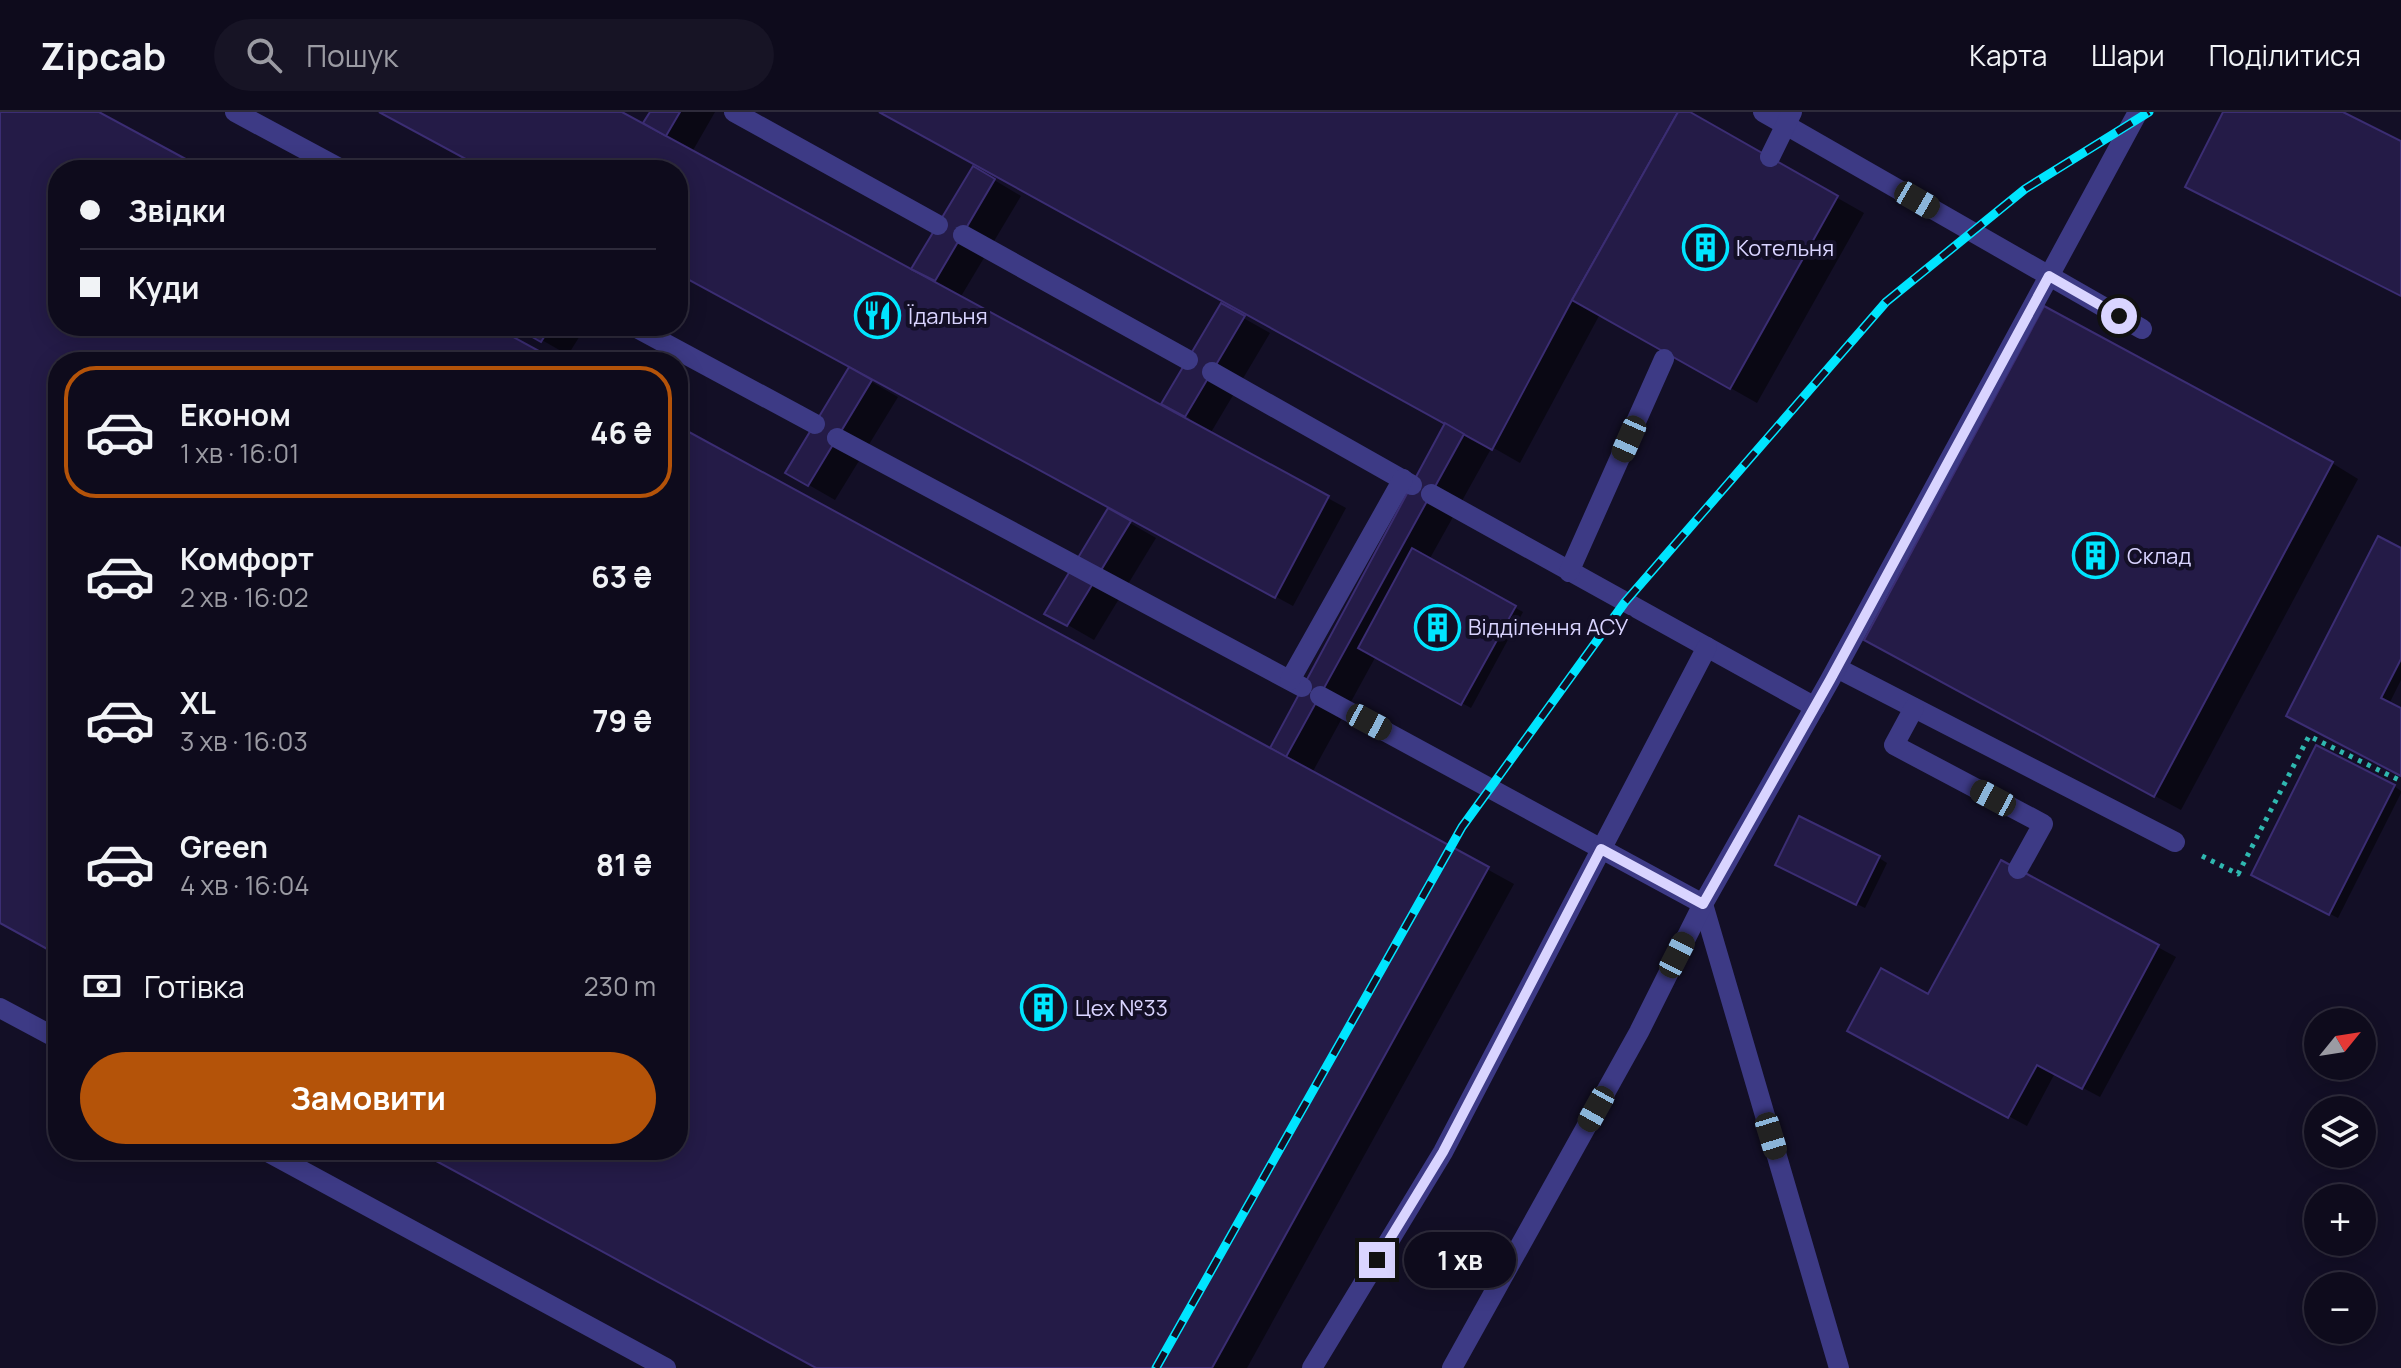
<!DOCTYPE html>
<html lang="uk">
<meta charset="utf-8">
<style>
:root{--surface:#0e0b1c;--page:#171425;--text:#f1f3f6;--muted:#9b9ba3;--line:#2e2b3b;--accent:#b45309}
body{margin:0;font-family:Manrope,sans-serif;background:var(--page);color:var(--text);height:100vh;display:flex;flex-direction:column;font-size:30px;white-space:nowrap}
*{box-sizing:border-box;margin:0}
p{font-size:26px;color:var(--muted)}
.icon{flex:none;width:44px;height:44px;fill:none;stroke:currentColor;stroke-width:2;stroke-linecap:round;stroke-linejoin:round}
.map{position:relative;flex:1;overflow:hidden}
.side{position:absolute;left:48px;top:240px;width:640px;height:808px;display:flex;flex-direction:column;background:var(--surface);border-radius:32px;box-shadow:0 4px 20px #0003,0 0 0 2px var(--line)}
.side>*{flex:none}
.top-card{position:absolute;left:48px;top:48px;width:640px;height:176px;border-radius:32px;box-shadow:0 4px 20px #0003,0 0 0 2px var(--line);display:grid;align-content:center;height:176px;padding:0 32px;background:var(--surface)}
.needle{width:52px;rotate:60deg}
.tools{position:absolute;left:2304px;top:896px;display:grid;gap:16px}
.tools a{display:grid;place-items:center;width:72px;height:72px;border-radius:50%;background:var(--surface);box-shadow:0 4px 20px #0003,0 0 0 2px var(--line);font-size:40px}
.end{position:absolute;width:36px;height:36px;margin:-18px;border:10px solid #d9d4ff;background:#111;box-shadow:0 0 0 4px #111}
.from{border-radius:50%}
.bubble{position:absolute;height:56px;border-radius:28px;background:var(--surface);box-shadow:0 4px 20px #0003,0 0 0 2px var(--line);font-size:26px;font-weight:700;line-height:56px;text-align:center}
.car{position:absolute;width:24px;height:48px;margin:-24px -12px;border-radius:10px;box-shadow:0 0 6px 2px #0007;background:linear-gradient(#222 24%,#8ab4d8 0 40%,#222 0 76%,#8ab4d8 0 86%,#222 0)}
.top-card b{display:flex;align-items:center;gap:28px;height:76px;font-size:30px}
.top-card b+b{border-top:2px solid var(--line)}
.top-card i{width:20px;height:20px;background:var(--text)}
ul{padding:14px 0 0;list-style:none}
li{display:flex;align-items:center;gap:24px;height:132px;margin:0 16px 12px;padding:0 16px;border:4px solid transparent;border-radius:32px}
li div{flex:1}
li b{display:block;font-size:30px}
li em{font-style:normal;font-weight:700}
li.active{border-color:var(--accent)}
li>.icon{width:72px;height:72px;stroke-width:1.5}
.pay{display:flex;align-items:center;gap:20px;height:88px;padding:0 32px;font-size:30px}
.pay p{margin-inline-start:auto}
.cta{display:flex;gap:16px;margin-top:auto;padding:16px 32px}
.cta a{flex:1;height:92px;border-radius:48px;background:var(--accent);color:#fff;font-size:32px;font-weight:700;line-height:92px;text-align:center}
header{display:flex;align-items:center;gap:48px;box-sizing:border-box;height:112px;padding:0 40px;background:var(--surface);border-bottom:2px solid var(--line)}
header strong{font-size:38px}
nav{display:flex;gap:44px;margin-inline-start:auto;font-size:28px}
.search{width:560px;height:72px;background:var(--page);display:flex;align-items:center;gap:20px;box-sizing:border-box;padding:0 28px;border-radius:44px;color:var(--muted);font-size:30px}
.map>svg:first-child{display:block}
.shadow{fill:#0007}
.building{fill:#241b47;stroke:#3b2d73;stroke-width:2}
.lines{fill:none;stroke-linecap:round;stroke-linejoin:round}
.path{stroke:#2fb8b0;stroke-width:5;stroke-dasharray:4 6;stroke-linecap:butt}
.minor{stroke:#3d3a85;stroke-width:20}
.rail-casing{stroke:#00e5ff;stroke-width:9}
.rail{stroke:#130f26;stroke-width:6;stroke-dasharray:18;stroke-linecap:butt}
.route{stroke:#d9d4ff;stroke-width:10}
.labels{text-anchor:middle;stroke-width:8;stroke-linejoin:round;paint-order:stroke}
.poi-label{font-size:22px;fill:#d9d4ff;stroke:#130f26;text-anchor:start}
</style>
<header>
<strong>Zipcab</strong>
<div class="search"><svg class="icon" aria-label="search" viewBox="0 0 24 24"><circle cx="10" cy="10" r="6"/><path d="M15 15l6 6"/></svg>Пошук</div>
<nav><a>Карта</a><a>Шари</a><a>Поділитися</a></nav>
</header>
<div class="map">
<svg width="2401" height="1256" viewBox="0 0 2401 1256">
<rect width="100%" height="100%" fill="#130f26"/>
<g class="shadow">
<polygon points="382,0 618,0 656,21 658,18 653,0 715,0 692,40 932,171 974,56 1021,84 960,186 1188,309 1190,306 1164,291 1222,194 1270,221 1210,322 1346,396 1293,494 872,266 870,269 898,285 835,388 788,361 852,255 678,161 678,58 489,58"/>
<polygon points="882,0 1686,0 1864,101 1757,291 1600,202 1520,351 1492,335 1429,448 1523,500 1471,596 1376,544 1312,661 1514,772 1247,1256 819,1256 419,1038 678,1038 678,317 1271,638 1447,311"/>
<polygon points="522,214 586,214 568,243 521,216"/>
<polygon points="2332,351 2358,367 2181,698 1893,543"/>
<polygon points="1109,399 1156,426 1094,528 1047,501"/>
<polygon points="2401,438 2401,568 2389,592 2401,598 2401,662 2289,603"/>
<polygon points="2394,674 2401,679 2401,681 2338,806 2262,767"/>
<polygon points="1879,746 1887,751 1865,796 1786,757"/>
<polygon points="2002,751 2176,845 2100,985 2055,961 2027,1014 1867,928 1929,885"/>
</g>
<g class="building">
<polygon points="0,0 99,0 206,58 58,58 58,214 493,214 559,250 58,250 58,843 0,811"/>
<polygon points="379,0 622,0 1329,384 1275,486 678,162 678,58 486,58"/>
<polygon points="650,0 680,0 666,24 643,11"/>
<polygon points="879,0 1678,0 1572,188 1492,338"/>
<polygon points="1678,0 1690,0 1838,84 1730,277 1572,188"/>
<polygon points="2223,0 2343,0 2401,29 2401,184 2185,75"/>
<polygon points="973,54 995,67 935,169 911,157"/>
<polygon points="1221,191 1245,204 1185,305 1161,292"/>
<polygon points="2044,194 2333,350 2154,685 1864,528"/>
<polygon points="520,214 551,214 541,230 518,217"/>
<polygon points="849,255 872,268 808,374 785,361"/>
<polygon points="1445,311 1464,322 1286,645 1270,636"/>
<polygon points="678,314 1489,755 1212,1256 816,1256 416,1038 678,1038"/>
<polygon points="1108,396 1131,409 1067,514 1044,502"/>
<polygon points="2378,424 2401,436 2401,547 2381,586 2401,596 2401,664 2286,604"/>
<polygon points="1412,436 1516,494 1461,593 1358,536"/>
<polygon points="2316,633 2395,673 2329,803 2251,763"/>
<polygon points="1799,704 1880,744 1856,793 1775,753"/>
<polygon points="2001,748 2159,833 2082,977 2037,953 2008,1006 1847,919 1881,856 1928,882"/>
</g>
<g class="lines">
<polyline class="path" points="2202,744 2238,762 2309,624 2401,669"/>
<g class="minor">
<polyline points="235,0 343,58"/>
<polyline points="734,0 938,113"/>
<polyline points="1763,0 2142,217"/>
<polyline points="1770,45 1792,0"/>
<polyline points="963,123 1188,248"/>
<polyline points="633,214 815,312"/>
<polyline points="1212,260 1412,373"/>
<polyline points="837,326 1302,575"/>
<polyline points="1431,382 1815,595"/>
<polyline points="1569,460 1664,247"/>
<polyline points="1837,556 2175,730"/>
<polyline points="1290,568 1403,367"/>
<polyline points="1320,584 1703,792 1839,1256"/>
<polyline points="1914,596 1894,633 2043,712 2018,757"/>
<polyline points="0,896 58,927"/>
<polyline points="264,1038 666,1256"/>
<polyline points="1312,1256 1443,1040 1707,535"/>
<polyline points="1452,1256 1639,920 1703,792 1830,568 2138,0"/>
</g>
<defs>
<polyline id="rail" points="1156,1256 1462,715 1625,490 1886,190 2025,77 2149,0"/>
</defs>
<use href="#rail" class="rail-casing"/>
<use href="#rail" class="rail"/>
</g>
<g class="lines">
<polyline class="route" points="1377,1148 1443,1040 1601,737 1703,792 1830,568 2049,164 2119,204"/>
</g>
<defs>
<symbol id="building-ring" viewBox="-11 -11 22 22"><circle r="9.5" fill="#130f26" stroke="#00e5ff" stroke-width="1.5"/><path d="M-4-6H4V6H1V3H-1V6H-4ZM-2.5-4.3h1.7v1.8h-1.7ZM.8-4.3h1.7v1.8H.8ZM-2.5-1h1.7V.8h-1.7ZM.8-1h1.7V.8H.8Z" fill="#00e5ff"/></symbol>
<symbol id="restaurant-ring" viewBox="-11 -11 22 22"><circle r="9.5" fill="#130f26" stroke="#00e5ff" stroke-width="1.5"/><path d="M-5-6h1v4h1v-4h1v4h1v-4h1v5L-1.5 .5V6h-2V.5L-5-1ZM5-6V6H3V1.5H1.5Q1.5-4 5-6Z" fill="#00e5ff"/></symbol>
</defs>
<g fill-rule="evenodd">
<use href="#building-ring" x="1680" y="110" width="51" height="51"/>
<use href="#restaurant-ring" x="852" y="178" width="51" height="51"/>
<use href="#building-ring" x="2070" y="418" width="51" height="51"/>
<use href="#building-ring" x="1412" y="490" width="51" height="51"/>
<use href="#building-ring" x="1018" y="870" width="51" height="51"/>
</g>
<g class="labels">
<g class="poi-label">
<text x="1736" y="144">Котельня</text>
<text x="908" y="212">Їдальня</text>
<text x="2127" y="452">Склад</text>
<text x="1468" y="523">Відділення АСУ</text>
<text x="1075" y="904">Цех №33</text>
</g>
</g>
</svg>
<div class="tools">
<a><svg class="needle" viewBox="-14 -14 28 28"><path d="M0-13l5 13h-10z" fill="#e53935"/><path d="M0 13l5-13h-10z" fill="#9b9ba3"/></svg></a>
<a><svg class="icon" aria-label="layers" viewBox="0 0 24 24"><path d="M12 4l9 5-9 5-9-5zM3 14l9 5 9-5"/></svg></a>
<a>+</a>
<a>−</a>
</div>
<i class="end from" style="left:2119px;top:204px"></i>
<i class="end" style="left:1377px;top:1148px"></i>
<div class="bubble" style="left:1404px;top:1120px;width:112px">1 хв</div>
<i class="car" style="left:1917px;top:88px;rotate:120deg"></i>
<i class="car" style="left:1629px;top:327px;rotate:204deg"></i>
<i class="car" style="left:1369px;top:610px;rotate:118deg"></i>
<i class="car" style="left:1993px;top:686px;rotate:298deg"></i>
<i class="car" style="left:1677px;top:843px;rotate:27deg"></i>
<i class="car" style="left:1596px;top:997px;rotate:209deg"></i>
<i class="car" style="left:1771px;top:1024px;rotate:163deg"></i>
<div class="top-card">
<b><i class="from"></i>Звідки</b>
<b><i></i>Куди</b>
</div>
<section class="side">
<ul>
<li class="active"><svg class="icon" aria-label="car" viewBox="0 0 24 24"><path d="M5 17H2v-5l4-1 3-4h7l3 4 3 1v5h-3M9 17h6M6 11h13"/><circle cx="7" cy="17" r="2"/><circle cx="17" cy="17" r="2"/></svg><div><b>Економ</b><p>1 хв · 16:01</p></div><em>46 ₴</em></li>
<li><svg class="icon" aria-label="car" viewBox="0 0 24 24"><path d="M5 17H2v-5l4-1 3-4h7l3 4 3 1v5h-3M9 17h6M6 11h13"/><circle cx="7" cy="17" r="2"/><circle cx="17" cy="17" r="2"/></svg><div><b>Комфорт</b><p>2 хв · 16:02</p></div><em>63 ₴</em></li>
<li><svg class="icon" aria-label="car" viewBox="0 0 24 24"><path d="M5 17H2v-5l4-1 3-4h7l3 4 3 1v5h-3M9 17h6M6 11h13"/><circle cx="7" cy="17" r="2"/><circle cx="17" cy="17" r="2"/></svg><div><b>XL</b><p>3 хв · 16:03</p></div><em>79 ₴</em></li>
<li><svg class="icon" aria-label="car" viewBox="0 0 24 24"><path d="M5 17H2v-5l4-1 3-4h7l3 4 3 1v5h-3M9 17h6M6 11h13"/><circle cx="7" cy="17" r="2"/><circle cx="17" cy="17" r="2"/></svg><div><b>Green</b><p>4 хв · 16:04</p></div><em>81 ₴</em></li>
</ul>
<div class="pay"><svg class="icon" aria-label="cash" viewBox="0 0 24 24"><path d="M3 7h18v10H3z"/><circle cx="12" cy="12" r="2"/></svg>Готівка<p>230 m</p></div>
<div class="cta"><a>Замовити</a></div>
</section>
</div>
